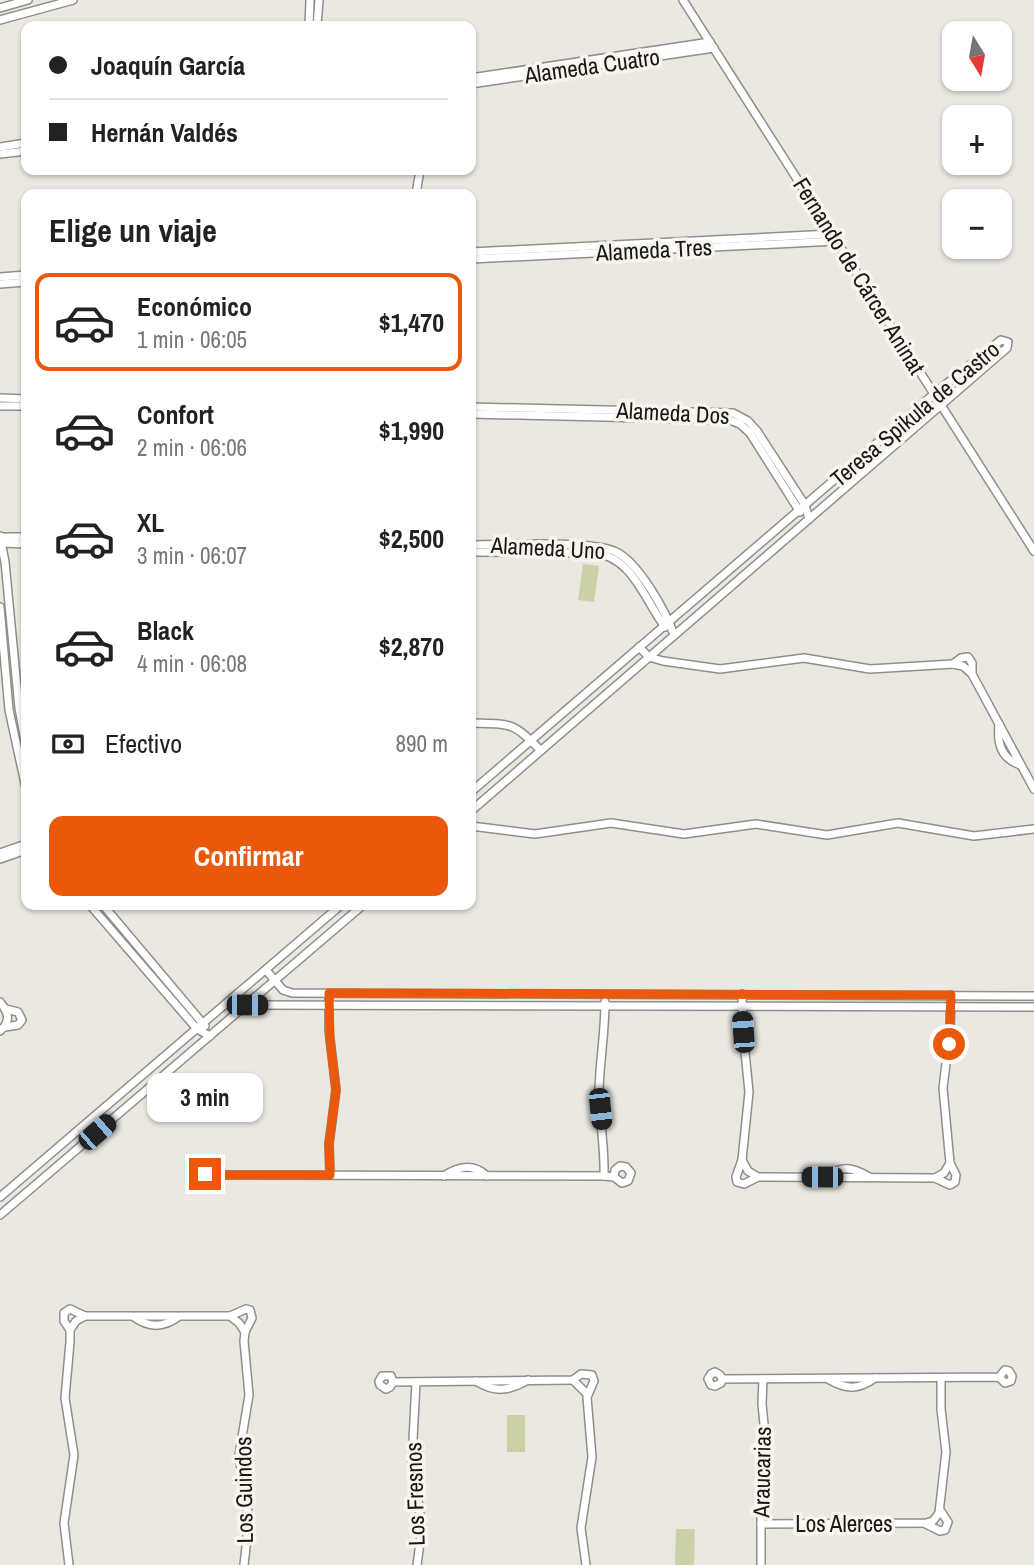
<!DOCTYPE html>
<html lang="es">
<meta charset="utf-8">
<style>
:root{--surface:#fff;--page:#f6f6f6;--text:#222;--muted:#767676;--line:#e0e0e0;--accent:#ea580c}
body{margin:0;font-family:"Archivo Narrow",sans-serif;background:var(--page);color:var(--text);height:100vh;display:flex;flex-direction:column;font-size:26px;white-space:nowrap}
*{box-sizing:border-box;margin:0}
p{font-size:23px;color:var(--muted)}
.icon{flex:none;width:38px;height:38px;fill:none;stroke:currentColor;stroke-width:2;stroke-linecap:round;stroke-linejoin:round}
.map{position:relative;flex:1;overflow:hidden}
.side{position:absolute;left:21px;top:189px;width:455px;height:721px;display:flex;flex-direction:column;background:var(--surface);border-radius:14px;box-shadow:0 2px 5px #0004}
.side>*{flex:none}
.hud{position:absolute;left:21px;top:21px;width:455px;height:154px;border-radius:14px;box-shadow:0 2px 5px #0004;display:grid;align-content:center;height:154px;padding:0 28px;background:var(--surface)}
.needle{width:46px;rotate:169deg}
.controls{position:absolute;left:942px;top:21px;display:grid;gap:14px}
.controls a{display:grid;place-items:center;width:70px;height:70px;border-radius:14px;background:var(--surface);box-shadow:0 2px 5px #0004;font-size:35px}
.end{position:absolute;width:32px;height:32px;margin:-16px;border:9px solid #ea580c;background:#fff;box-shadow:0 0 0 4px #fff}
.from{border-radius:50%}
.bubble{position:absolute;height:49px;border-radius:14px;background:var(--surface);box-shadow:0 2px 5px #0004;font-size:23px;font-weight:700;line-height:49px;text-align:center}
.car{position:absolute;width:21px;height:42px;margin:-21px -10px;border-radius:9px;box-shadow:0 0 5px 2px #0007;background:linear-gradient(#222 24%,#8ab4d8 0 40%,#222 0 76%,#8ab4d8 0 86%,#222 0)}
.hud b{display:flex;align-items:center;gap:24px;height:66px;font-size:26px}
.hud b+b{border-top:2px solid var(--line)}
.hud i{width:18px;height:18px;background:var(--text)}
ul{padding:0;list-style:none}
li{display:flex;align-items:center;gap:21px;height:98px;margin:0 14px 10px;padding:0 14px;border:4px solid transparent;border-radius:14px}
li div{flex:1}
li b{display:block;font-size:26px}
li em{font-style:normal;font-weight:700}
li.selected{border-color:var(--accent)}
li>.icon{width:63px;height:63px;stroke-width:1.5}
h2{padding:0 28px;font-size:32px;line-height:84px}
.pay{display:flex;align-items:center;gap:18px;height:77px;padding:0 28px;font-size:26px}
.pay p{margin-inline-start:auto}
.button{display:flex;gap:14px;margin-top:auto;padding:14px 28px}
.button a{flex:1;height:80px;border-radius:14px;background:var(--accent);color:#fff;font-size:28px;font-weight:700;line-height:80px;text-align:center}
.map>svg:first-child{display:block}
.green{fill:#cbd0a6}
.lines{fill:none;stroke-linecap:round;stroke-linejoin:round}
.minor-casing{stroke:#908f89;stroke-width:10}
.minor{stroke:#fff;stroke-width:7}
.route{stroke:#ea580c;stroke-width:9}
.labels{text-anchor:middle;stroke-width:7;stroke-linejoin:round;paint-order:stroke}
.street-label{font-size:23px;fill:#181815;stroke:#f7f5ee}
</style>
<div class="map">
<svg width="1034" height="1565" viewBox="0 0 1034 1565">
<rect width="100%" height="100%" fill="#eae8e1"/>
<g class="green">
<polygon points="583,564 599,566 594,602 578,600"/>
<rect x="507" y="1415" width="18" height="37"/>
<polygon points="676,1529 695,1529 694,1565 675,1565"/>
</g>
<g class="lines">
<defs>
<g id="minor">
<polyline points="683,0 1034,551"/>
<polyline points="0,8 28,0"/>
<polyline points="0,20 73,0"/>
<polyline points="309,26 310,0"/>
<polyline points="317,26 319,0"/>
<polyline points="471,78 710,42"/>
<polyline points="471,84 714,48"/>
<polyline points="0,147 26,143"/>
<polyline points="0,154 26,151"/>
<polyline points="416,194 420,170"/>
<polyline points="471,252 832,234"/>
<polyline points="471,259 836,241"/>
<polyline points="0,277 26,275"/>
<polyline points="0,284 26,282"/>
<polyline points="0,398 26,399"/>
<polyline points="0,406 26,406"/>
<polyline points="471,407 733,413 748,421 757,431 805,505 809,519"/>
<polyline points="471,414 730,420 740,424 750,433 800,512"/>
<polyline points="0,536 5,562 19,708 26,746"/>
<polyline points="0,537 26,537"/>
<polyline points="1,543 26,544"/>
<path d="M 471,545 C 502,545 592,540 616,552 C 639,563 666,612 674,635"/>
<path d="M 471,552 L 592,553 C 632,555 644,599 665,627"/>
<polyline points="0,607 9,710 26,788"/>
<polyline points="639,647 649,657 663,661 720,669 804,658 870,669 953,664 963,666 972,674 1034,789"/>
<polyline points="953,664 961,658 968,657 972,663 972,674"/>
<path d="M 471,723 C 509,724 513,721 540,750"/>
<path d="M 999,724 C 997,744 1001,758 1020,765"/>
<polyline points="471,792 934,394 1001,340 1008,342 1007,348 941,405 471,811"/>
<polyline points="471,826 535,834 611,823 684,834 756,824 827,835 898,823 974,836 1034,829"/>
<polyline points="0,853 26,844"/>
<polyline points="0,859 26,850"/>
<polyline points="90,905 197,1029 210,1036"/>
<polyline points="103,905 205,1026"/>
<polyline points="266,970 283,990 292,993 1034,996"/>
<polyline points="329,993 329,1030 336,1090 329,1144 330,1175"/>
<polyline points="237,994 247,1005 1034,1007"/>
<polyline points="742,994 743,1032 749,1092 742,1160 736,1177 737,1182 744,1184 758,1177 935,1178 944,1173 950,1163"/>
<path d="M 0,1002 C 9,1013 11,1021 0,1031"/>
<polyline points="5,1027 18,1025 22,1020 18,1012 6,1009"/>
<polyline points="742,1160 748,1171 758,1177"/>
<polyline points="219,1175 216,1169 207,1170 205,1176 211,1182 217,1179 219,1175 604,1176 614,1177 622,1183 628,1181 631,1173 626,1167 620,1166 615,1170 614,1177"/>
<path d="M 444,1176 C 459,1166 473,1163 487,1176"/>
<path d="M 604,1176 C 605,1147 599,1118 599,1089 C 600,1060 605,1032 605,1002"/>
<path d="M 822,1177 C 841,1167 850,1165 869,1177"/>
<polyline points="935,1178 950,1185 955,1182 956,1175 950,1163 943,1088 950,1031 951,995"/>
<polyline points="0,1197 341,905"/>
<polyline points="0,1215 363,905"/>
<polyline points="230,1316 239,1323 245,1332"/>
<path d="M 134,1317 C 149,1328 163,1328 178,1317"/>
<polyline points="70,1330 76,1321 85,1316"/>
<polyline points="722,1379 721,1383 715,1386 711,1385 708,1379 711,1374 715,1372 720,1375 722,1379 999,1377 1005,1383 1011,1381 1012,1376 1009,1371 1005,1370 999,1377"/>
<path d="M 828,1379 C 845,1389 857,1391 875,1378"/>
<polyline points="573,1380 587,1394"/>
<path d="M 476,1381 C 495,1393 509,1391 528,1380"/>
<polyline points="393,1382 391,1376 382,1376 379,1381 380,1385 386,1389 390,1387 393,1382 573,1380 581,1374 592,1375 594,1381 587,1397 592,1457 581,1528 586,1565"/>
<polyline points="416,1382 412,1459 422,1528 417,1565"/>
<polyline points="761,1524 926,1523 933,1521 939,1513 946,1452 941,1409 941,1378"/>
<polyline points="926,1524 940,1531 945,1530 948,1522 940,1510"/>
<polyline points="69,1565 64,1523 74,1455 65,1398 70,1342 70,1330 64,1321 64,1313 70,1309 85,1316 230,1316 246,1309 250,1310 252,1318 245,1332 244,1341 249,1395 239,1455 249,1520 244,1565"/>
<polyline points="761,1565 761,1502 767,1454 762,1404 763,1379"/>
</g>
</defs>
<use href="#minor" class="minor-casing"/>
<use href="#minor" class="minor"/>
</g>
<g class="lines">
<polyline class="route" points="205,1174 211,1168 216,1169 219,1175 330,1175 329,1144 336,1090 330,1040 329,993 951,995 949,1044"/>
</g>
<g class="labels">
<g class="street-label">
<text transform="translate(592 66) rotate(-8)" y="8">Alameda Cuatro</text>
<text transform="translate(654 250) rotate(-3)" y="8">Alameda Tres</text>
<text transform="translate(859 276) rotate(58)" y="8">Fernando de Cárcer Aninat</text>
<text transform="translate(673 413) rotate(3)" y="8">Alameda Dos</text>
<text transform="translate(915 414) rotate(-40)" y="8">Teresa Spikula de Castro</text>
<text transform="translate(548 548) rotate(3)" y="8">Alameda Uno</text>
<text transform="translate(762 1472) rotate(-89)" y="8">Araucarias</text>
<text transform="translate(244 1490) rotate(-91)" y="8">Los Guindos</text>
<text transform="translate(415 1494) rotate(-92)" y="8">Los Fresnos</text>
<text x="844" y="1532">Los Alerces</text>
</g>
</g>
</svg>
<div class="controls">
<a><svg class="needle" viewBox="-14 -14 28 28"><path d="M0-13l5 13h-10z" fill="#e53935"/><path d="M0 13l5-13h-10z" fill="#767676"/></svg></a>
<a>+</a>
<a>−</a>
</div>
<i class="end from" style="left:949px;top:1044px"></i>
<i class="end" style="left:205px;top:1174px"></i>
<div class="bubble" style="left:147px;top:1073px;width:116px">3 min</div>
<i class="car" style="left:247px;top:1005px;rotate:90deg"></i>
<i class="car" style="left:743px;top:1032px;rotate:356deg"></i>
<i class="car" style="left:600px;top:1109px;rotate:174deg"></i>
<i class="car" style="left:97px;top:1132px;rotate:49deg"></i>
<i class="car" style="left:822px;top:1177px;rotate:270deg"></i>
<div class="hud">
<b><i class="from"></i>Joaquín García</b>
<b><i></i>Hernán Valdés</b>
</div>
<section class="side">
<h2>Elige un viaje</h2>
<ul>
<li class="selected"><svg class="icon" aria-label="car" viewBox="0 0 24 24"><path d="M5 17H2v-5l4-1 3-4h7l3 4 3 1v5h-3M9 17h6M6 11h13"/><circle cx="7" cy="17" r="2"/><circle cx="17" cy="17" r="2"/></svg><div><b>Económico</b><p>1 min · 06:05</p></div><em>$1,470</em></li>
<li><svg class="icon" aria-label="car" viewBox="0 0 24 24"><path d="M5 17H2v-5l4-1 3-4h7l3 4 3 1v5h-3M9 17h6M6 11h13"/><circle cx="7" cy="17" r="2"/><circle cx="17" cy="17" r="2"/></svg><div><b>Confort</b><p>2 min · 06:06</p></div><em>$1,990</em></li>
<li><svg class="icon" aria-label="car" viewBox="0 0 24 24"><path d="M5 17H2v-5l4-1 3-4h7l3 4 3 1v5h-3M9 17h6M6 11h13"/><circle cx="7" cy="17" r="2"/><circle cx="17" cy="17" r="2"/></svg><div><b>XL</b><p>3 min · 06:07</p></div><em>$2,500</em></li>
<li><svg class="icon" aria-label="car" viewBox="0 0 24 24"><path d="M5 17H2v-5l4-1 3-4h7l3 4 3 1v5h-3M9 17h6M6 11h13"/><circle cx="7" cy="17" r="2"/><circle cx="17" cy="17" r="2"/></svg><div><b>Black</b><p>4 min · 06:08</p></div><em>$2,870</em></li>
</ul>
<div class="pay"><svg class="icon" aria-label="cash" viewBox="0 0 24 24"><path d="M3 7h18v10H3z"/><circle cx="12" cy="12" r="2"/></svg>Efectivo<p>890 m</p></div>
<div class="button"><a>Confirmar</a></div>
</section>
</div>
